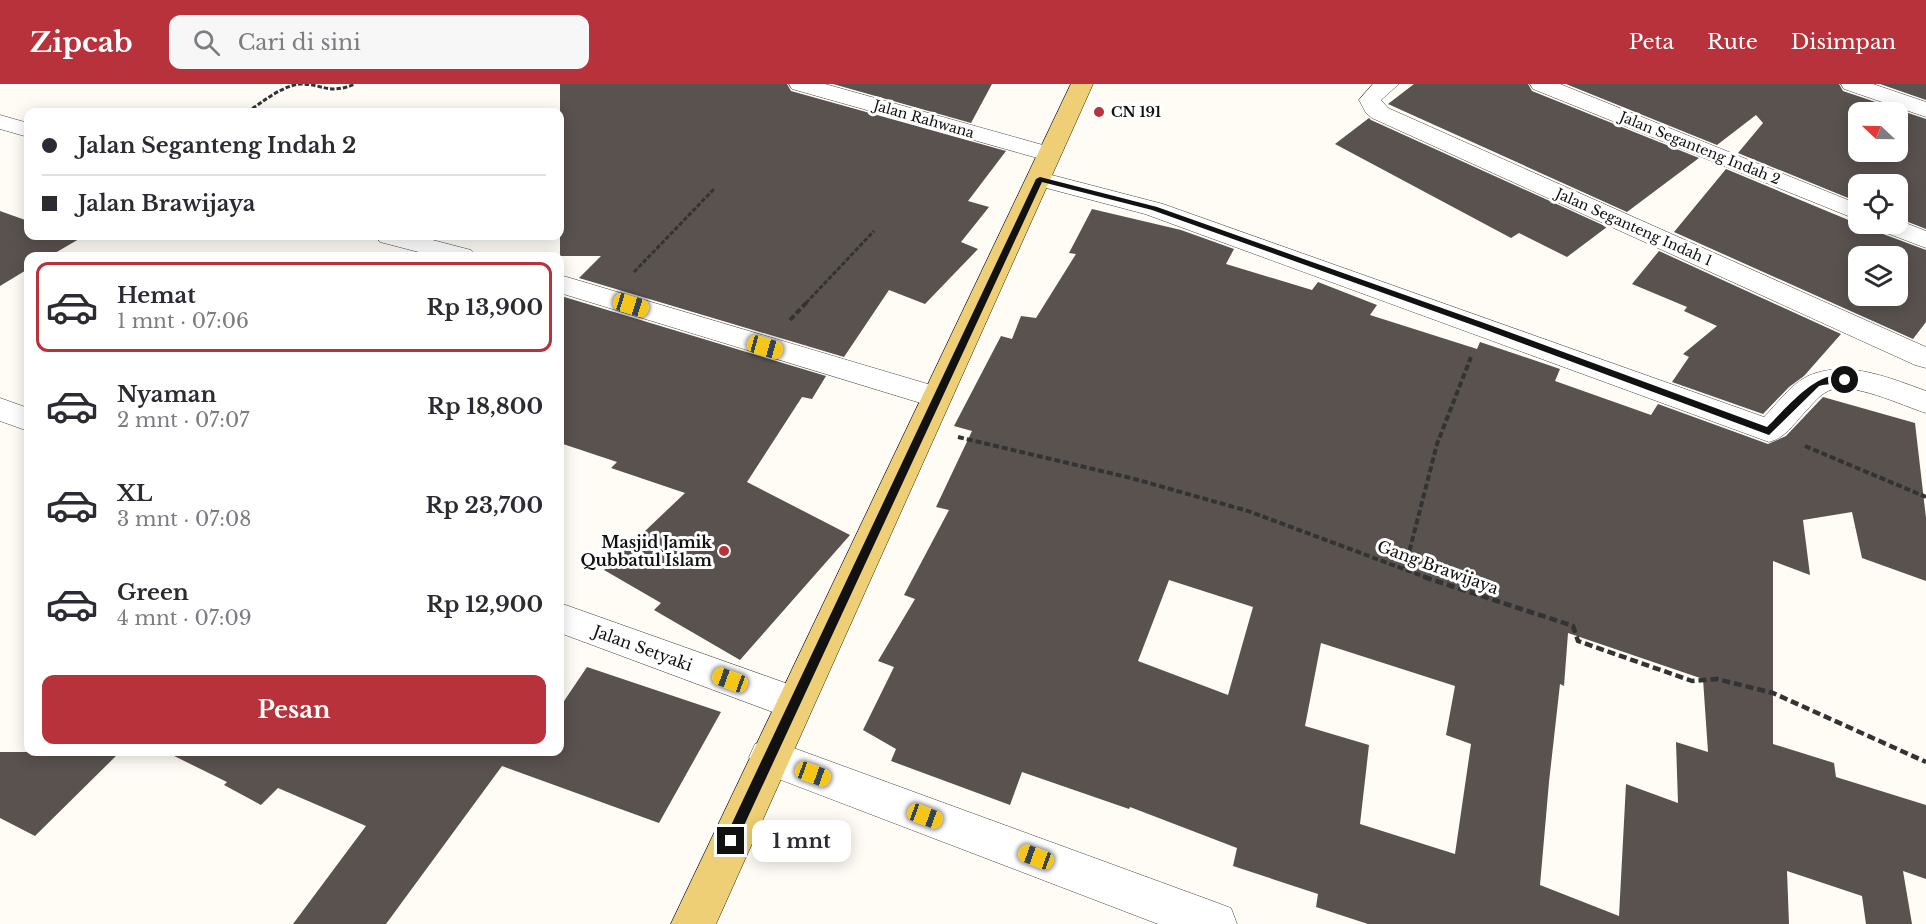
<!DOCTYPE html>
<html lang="id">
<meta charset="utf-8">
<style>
:root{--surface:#fff;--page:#f7f7f7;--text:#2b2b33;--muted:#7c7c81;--line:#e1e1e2;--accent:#b7323a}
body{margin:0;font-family:"Libre Baskerville",serif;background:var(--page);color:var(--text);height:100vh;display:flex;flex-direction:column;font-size:22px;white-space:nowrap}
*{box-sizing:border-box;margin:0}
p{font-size:20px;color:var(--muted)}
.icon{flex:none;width:33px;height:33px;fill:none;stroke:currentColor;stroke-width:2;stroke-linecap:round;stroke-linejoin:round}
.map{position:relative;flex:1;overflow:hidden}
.side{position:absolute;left:24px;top:168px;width:540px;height:504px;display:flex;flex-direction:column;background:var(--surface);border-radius:12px;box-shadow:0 3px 15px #0003}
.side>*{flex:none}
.banner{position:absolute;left:24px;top:24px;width:540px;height:132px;border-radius:12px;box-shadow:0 3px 15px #0003;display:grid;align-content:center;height:132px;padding:0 18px;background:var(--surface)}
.needle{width:39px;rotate:292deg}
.fabs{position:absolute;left:1848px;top:18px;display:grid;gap:12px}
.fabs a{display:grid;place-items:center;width:60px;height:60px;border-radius:12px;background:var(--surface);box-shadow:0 3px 15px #0003;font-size:30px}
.end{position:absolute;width:27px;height:27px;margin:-14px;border:8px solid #111;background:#fff;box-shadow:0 0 0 3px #fff}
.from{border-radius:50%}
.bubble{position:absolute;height:42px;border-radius:12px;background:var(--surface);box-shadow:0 3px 15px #0003;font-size:20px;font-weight:800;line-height:42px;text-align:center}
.car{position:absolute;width:18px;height:36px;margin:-18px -9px;border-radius:8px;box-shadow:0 0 4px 2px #0007;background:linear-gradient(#f5c518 24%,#345 0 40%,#f5c518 0 76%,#345 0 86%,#f5c518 0)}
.banner b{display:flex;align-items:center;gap:21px;height:57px;font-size:22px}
.banner b+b{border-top:2px solid var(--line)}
.banner i{width:15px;height:15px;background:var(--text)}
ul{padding:10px 0 0;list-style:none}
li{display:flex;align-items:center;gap:18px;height:90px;margin:0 12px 9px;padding:0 6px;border:3px solid transparent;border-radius:12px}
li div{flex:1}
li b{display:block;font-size:22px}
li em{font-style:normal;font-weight:800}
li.active{border-color:var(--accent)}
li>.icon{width:54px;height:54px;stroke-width:1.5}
.cta{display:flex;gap:12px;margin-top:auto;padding:12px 18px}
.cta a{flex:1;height:69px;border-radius:12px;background:var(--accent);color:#fff;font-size:24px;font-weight:800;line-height:69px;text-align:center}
header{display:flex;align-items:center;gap:36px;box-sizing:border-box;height:84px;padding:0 30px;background:var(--accent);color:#fff}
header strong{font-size:28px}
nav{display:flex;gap:33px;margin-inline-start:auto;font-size:21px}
.search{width:420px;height:54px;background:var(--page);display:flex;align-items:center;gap:15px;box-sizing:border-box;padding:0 21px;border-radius:12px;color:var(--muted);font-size:22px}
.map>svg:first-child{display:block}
.building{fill:#59524e;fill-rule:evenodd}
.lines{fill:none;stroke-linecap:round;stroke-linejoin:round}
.minor-casing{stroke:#444;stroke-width:1}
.major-casing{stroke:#222;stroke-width:1}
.path-far2{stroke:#333;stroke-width:3;stroke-dasharray:4.5 2;stroke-linecap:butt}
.path-far1{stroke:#333;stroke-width:4;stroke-dasharray:6 3;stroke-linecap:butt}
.path{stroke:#333;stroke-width:4.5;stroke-dasharray:8 4;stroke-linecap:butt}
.minor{fill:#fff;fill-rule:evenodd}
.major{fill:#eecf75;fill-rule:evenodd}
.route{fill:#111}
.poi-dot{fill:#b7323a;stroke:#fff;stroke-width:2}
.labels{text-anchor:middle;stroke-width:6;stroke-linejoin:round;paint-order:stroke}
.far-poi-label{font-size:14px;font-weight:bold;fill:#111;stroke:#fff;text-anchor:start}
.far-street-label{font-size:14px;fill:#111;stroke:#fff}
.poi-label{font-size:16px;font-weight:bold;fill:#111;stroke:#fff;text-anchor:end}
.street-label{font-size:16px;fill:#111;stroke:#fff}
</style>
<header>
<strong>Zipcab</strong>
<div class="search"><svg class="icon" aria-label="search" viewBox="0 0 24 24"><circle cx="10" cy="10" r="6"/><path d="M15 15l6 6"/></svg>Cari di sini</div>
<nav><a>Peta</a><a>Rute</a><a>Disimpan</a></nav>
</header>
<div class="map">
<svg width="1926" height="840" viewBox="0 0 1926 840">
<rect width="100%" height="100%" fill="#fefcf5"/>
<g class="building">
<polygon points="560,0 787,0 791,7 1006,67 968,117 989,123 961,158 978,165 925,220 889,206 844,273 579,194 601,172 560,172"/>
<polygon points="833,0 992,0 971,39"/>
<polygon points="1414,0 1528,0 1532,7 1699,74 1627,128 1388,20"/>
<path d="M 1566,0 L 1839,0 L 1843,7 L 1926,35 L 1926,145 L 1898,134 L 1898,100 L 1858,100 L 1858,118 L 1738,69 L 1763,39 L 1756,31 L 1717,61 ZM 1858,28 L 1898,28 L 1898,68 L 1858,68 Z"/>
<polygon points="1880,0 1926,0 1926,16"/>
<polygon points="1369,34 1371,36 1607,143 1567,173 1519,149 1511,154 1335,60"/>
<path d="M 1726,85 L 1858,140 L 1870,140 L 1875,147 L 1926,166 L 1926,238 L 1913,255 L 1674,148 ZM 1858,172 L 1898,172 L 1898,212 L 1858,212 Z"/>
<path d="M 1092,125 L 1181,146 L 1234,165 L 1226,180 L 1312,206 L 1318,198 L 1377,221 L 1370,231 L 1477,265 L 1480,258 L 1560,285 L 1555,297 L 1651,331 L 1658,320 L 1768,360 L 1786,352 L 1823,313 L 1915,339 L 1926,434 L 1926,497 L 1862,474 L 1852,428 L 1803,436 L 1810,491 L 1773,477 L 1773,660 L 1834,679 L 1836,693 L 1926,721 L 1926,795 L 1903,787 L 1912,840 L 1866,840 L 1862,812 L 1787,787 L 1789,840 L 1368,840 L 1316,823 L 1318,810 L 1233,782 L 1237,764 L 1130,723 L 1129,725 L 1022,688 L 1010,721 L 891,677 L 896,665 L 863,646 L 894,583 L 878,577 L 915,515 L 904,511 L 949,426 L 936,423 L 972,347 L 954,342 L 1001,252 L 1012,255 L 1021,232 L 1036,234 L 1076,170 L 1069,169 ZM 1169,496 L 1253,523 L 1228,611 L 1138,577 ZM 1568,549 L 1703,595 L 1708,668 L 1676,658 L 1678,719 L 1626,700 L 1619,832 L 1540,801 L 1549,698 L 1560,600 L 1564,602 ZM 1321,559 L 1455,602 L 1446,651 L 1471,660 L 1455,770 L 1360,740 L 1369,661 L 1305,642 Z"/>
<polygon points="0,127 28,137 28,152 70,152 79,155 50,172 28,172 28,185 0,202"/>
<polygon points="1659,167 1841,250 1804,292 1789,303 1763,330 1672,298 1689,273 1683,270 1717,242 1684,227 1687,223 1632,200"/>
<polygon points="561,212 826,292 812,315 802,313 747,398 850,451 740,576 654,526 661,519 604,486 685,409 611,384 617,378 560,359"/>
<polygon points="587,583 721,628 659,739 502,682 386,840 293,840 366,742 278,704 261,721 224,701 227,698 166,668 560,668 560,623"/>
<polygon points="0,668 120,668 35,752 0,734"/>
</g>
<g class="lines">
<defs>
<g id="minor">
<polygon points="789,0 825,0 1057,65 1061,70 1057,75 1049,77 1041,75 792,5"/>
<polygon points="1373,0 1399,0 1381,16 1388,24 1926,263 1926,284 1915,281 1372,34 1366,29 1359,16"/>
<polygon points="1530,0 1560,0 1858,120 1858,136 1533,5"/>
<polygon points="1841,0 1873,0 1926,18 1926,33 1844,5"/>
<polygon points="0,31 28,39 28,53 0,45"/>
<path d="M 1040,88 L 1163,120 L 1764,333 C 1777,320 1791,300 1808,292 C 1846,275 1890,294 1926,307 L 1926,329 C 1903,322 1850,296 1828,307 C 1818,312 1811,322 1804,329 C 1793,341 1785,354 1769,358 L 1145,130 L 1031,100 L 1028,95 L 1031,90 Z"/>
<polygon points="1898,136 1926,147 1926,164 1876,145 1872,140 1898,140"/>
<polygon points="376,152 417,152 471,166 475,172 434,172 380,158"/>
<polygon points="560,191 948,306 952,313 948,320 937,324 560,209"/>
<polygon points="0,314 28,324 28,347 0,337"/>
<polygon points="560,519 808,607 813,619 808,631 794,636 560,549"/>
<polygon points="769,655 1215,818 1231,824 1237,840 1158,840 755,686 749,673 755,660"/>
</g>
<polygon id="major" points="1071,0 1093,0 716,840 671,840"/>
</defs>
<use href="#minor" class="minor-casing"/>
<use href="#major" class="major-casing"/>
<g class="path-far2">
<path d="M 247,28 C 263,18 281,2 300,0 C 323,0 329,11 355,0"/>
<polyline points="634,188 714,105"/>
<polyline points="806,219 874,147"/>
</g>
<g class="path-far1">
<polyline points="790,236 807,218"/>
<polyline points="958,353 1131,394 1248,427 1428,494"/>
<polyline points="1805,362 1926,413"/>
<polyline points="1405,484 1437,360 1471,273"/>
</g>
<polyline class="path" points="1424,493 1573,542 1578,557 1692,597 1717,595 1773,609 1926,678"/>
<use href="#minor" class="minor"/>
<use href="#major" class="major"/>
</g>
<path class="route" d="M 1040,93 L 1157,123 L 1487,240 L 1767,343 C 1784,327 1824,276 1850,296 C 1843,301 1829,299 1819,302 L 1769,351 L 1481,244 L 1152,126 L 1042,98 L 735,761 L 726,761 L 725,757 L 726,752 L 1036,95 Z"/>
<g class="poi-dot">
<circle cx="1099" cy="28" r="6"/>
<circle cx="724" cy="467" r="6"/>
</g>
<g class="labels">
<g class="far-poi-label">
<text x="1111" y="33">CN 191</text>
</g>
<g class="far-street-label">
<text transform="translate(924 35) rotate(16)" y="5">Jalan Rahwana</text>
<text transform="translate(1700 64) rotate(22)" y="5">Jalan Seganteng Indah 2</text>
<text transform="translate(1634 143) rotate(24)" y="5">Jalan Seganteng Indah 1</text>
</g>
<g class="poi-label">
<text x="712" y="464">Masjid Jamik<tspan x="712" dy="18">Qubbatul Islam</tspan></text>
</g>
<g class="street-label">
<text transform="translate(1438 483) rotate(20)" y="6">Gang Brawijaya</text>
<text transform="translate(643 564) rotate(20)" y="6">Jalan Setyaki</text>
</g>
</g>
</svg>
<div class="fabs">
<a><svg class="needle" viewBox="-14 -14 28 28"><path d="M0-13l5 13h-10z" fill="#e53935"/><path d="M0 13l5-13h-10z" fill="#7c7c81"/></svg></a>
<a><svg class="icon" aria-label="locate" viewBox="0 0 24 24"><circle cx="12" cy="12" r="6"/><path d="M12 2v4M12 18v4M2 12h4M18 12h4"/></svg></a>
<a><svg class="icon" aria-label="layers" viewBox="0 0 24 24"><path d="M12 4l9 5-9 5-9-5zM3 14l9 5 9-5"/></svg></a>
</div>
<i class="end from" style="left:1845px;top:296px"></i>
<i class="end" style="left:731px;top:757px"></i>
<div class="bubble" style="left:752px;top:736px;width:99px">1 mnt</div>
<i class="car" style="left:631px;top:221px;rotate:107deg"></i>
<i class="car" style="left:765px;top:263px;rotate:106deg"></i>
<i class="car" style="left:730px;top:596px;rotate:290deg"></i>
<i class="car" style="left:813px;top:690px;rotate:110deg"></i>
<i class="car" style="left:925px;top:732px;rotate:110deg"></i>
<i class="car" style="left:1036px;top:773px;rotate:290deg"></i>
<div class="banner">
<b><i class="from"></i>Jalan Seganteng Indah 2</b>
<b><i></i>Jalan Brawijaya</b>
</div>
<section class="side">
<ul>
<li class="active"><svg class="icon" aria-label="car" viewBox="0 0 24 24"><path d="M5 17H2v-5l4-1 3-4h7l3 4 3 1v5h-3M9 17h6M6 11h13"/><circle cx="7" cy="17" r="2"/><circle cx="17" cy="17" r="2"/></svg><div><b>Hemat</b><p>1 mnt · 07:06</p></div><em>Rp 13,900</em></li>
<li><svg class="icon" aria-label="car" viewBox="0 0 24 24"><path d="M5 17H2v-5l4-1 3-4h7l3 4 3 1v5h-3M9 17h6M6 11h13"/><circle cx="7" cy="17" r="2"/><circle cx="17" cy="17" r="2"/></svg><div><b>Nyaman</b><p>2 mnt · 07:07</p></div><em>Rp 18,800</em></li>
<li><svg class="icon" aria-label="car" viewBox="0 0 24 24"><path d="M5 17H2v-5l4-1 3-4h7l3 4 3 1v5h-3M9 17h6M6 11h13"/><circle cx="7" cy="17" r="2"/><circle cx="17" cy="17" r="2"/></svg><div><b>XL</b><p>3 mnt · 07:08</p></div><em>Rp 23,700</em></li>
<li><svg class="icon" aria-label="car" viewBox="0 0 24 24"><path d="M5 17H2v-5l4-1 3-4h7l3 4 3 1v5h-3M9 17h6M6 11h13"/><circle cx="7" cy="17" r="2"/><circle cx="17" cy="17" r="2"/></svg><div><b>Green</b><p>4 mnt · 07:09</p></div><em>Rp 12,900</em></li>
</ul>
<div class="cta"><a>Pesan</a></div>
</section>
</div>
